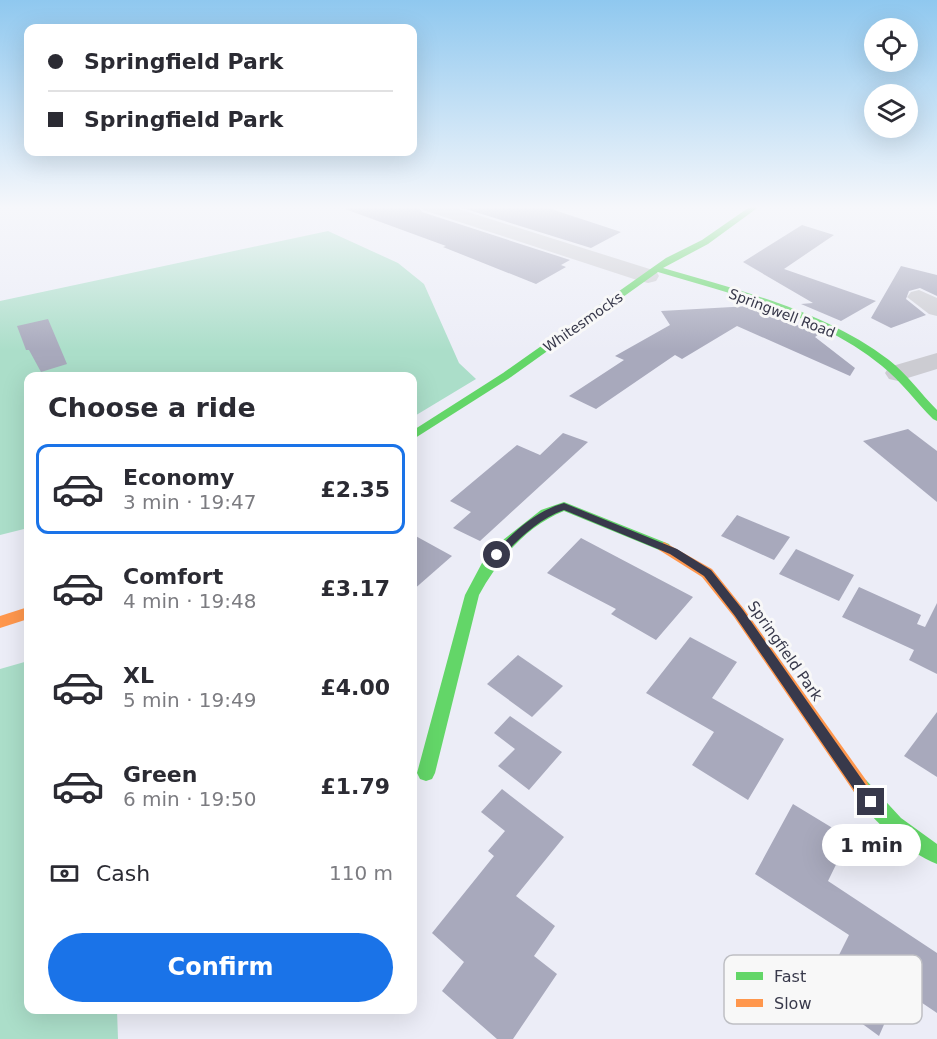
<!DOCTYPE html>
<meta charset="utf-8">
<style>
:root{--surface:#fff;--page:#f7f7f7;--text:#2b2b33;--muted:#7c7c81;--line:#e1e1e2;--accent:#1a73e8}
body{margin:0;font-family:"DejaVu Sans",sans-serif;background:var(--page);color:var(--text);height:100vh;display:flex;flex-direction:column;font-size:22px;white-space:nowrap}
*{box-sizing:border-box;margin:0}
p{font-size:20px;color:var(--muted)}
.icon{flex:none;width:33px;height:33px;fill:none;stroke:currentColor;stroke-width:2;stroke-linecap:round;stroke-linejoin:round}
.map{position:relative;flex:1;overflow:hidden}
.drawer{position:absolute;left:24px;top:372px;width:393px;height:642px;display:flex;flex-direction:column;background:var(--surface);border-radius:12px;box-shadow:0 6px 24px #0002}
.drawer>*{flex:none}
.hud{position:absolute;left:24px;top:24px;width:393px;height:132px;border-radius:12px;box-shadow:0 6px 24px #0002;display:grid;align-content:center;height:132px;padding:0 24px;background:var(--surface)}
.fabs{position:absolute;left:864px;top:18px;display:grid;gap:12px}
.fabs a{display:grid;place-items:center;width:54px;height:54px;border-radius:50%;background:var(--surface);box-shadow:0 6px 24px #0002;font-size:30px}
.end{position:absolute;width:27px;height:27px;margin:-14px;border:8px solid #38394b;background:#fff;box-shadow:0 0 0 3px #fff}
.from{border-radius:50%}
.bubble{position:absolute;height:42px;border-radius:21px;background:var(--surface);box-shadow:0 6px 24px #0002;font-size:20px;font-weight:700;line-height:42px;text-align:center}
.hud b{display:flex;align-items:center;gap:21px;height:57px;font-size:22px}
.hud b+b{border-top:2px solid var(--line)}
.hud i{width:15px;height:15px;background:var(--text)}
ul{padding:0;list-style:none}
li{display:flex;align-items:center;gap:18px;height:90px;margin:0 12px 9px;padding:0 12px;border:3px solid transparent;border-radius:12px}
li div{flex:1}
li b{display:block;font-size:22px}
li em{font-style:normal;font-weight:700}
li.on{border-color:var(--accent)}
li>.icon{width:54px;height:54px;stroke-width:1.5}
h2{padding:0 24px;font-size:27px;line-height:72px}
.pay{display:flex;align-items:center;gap:15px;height:66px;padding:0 24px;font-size:22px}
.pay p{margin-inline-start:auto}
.button{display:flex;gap:12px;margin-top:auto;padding:12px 24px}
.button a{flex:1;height:69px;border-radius:36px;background:var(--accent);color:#fff;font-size:24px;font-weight:700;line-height:69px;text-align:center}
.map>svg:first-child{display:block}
.green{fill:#abdec9}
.building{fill:#a8a9bc}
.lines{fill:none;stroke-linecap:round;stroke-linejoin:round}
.street{fill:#ccccd2;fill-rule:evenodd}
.fast{fill:#63d668;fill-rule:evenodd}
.slow{fill:#ff974d;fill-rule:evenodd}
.route{fill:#38394b}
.labels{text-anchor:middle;stroke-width:6;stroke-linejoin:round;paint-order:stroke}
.far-street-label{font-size:14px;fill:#38394b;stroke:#f8f8f8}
.street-label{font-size:15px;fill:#38394b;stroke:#f8f8f8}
.key{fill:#f8f8f8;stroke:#bebfc4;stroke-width:1.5}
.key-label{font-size:16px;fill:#38394b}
</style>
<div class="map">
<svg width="937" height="1039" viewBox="0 0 937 1039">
<rect width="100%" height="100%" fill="#ecedf7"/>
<g class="green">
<polygon points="328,231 398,263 424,284 459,363 476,379 413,417 412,376 28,376 28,528 0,535 0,301"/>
<polygon points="28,661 28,1010 117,1010 118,1039 0,1039 0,669"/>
</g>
<g class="building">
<polygon points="345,206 418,206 422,212 570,260 561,265 566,267 536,284 443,247 446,246 345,209"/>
<polygon points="456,206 542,206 621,232 591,248"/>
<polygon points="802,225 834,235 784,269 876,301 841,321 801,304 813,303 743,262"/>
<polygon points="901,266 937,275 937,296 920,288 909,291 906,299 926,315 891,328 871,318"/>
<polygon points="750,306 819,334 815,337 855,368 850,376 737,326 682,359 675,355 596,409 569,396 624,360 615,356 670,325 661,311"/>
<polygon points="48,319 67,364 41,372 29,350 26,350 17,326"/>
<polygon points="908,429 937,451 937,502 863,441"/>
<polygon points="563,433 588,442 480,541 453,528 471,512 450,501 517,445 540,455"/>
<polygon points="737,515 790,537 774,560 721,536"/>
<polygon points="412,534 452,556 412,591"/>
<polygon points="581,538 693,597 656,640 611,614 616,609 547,573"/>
<polygon points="796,549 854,575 839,601 779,574"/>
<polygon points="859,587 921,615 917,624 925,627 937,603 937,674 909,660 914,650 842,617"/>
<polygon points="690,637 737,662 712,698 784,739 748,800 692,765 714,732 646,693"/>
<polygon points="518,655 563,686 532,717 487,684"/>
<polygon points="937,712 937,777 904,756"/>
<polygon points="510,716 562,752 529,790 498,766 515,749 494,733"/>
<polygon points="502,789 564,837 516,896 555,926 534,956 557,974 513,1039 497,1039 442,991 464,962 432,933 494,856 488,851 505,831 481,812"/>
<polygon points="793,804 849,838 828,881 937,953 937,1013 900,988 879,1036 820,993 849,935 755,874"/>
</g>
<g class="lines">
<g class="street">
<polygon points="420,206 449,206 656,271 659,276 656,281 648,283 640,281 423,210"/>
<polygon points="919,290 937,298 937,316 929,314 907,297 911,292"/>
<polygon points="937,353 937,369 898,381 889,379 885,373 889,367"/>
</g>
<g class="fast">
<path d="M 751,206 L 760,206 L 708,244 L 663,268 C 741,291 823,310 889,360 C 907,374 921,394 937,410 L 937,421 L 933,419 C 916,402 901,381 882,366 C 818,314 735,295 658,272 L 511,377 L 412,440 L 412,431 L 503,373 L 666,258 L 702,240 Z"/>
<path d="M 564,502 L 669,544 L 671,547 L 664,552 L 659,550 L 564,511 C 526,526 498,560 479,595 L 435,773 L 432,779 L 426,781 L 420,779 L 417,773 L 465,595 L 482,563 L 503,540 L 541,510 Z"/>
<path d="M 860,778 L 866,780 L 901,818 L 937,844 L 937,864 C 907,852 865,816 851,786 L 854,780 Z"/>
</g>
<g class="slow">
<polygon points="664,542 712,569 744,609 866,780 869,786 866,792 860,794 854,792 734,617 702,577 659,550 657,547"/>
<polygon points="28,607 28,619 0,628 0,616"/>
</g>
</g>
<linearGradient id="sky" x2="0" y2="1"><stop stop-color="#8fc8ef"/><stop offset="0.59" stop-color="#f6f7fb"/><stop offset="1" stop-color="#f6f7fb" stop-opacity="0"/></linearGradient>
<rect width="937" height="351" fill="url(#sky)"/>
<path class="route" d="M 564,503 L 677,549 L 711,570 L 743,610 L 875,798 L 877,802 L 875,807 L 871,808 L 866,807 L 735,616 L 704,576 L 670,554 L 564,510 C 539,519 518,539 501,558 L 494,558 L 494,553 C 513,532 536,511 564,503 Z"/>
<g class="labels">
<g class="far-street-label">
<text transform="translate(782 313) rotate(21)" y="5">Springwell Road</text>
<text transform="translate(583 322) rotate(-35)" y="5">Whitesmocks</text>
</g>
<g class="street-label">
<text transform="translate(785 651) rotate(55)" y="5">Springfield Park</text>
</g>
</g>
<rect x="724" y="955" width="198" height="69" rx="9" class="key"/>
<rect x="736" y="972" width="27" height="8" fill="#63d668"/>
<rect x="736" y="999" width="27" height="8" fill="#ff974d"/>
<g class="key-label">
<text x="774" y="982">Fast</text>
<text x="774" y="1009">Slow</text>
</g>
</svg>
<div class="fabs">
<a><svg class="icon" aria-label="locate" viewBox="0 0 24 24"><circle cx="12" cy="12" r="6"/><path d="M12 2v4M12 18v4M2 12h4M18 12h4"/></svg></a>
<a><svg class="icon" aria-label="layers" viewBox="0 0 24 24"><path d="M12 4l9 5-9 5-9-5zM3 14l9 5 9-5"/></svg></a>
</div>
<i class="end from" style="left:497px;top:555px"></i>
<i class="end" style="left:871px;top:802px"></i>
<div class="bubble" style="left:822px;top:824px;width:99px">1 min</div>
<div class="hud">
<b><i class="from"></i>Springfield Park</b>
<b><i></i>Springfield Park</b>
</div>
<section class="drawer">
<h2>Choose a ride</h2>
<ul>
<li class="on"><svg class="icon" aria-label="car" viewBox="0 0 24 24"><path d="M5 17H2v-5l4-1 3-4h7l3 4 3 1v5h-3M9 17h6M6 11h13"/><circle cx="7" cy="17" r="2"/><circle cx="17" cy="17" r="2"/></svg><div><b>Economy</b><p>3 min · 19:47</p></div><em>£2.35</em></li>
<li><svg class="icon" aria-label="car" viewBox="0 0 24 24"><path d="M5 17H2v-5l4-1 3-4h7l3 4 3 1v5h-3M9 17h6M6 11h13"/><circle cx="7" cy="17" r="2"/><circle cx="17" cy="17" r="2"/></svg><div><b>Comfort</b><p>4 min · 19:48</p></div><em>£3.17</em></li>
<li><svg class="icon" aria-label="car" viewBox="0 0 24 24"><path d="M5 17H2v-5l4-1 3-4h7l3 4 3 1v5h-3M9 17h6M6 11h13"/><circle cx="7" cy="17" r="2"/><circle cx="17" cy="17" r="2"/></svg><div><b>XL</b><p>5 min · 19:49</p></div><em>£4.00</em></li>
<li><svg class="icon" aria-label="car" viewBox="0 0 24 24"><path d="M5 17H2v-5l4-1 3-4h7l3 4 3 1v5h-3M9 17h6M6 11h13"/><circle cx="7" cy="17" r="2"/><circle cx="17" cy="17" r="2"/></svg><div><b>Green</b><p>6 min · 19:50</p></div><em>£1.79</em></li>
</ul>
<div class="pay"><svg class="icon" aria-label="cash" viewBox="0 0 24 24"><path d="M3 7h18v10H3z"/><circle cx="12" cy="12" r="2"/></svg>Cash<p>110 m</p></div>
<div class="button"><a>Confirm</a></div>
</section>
</div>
